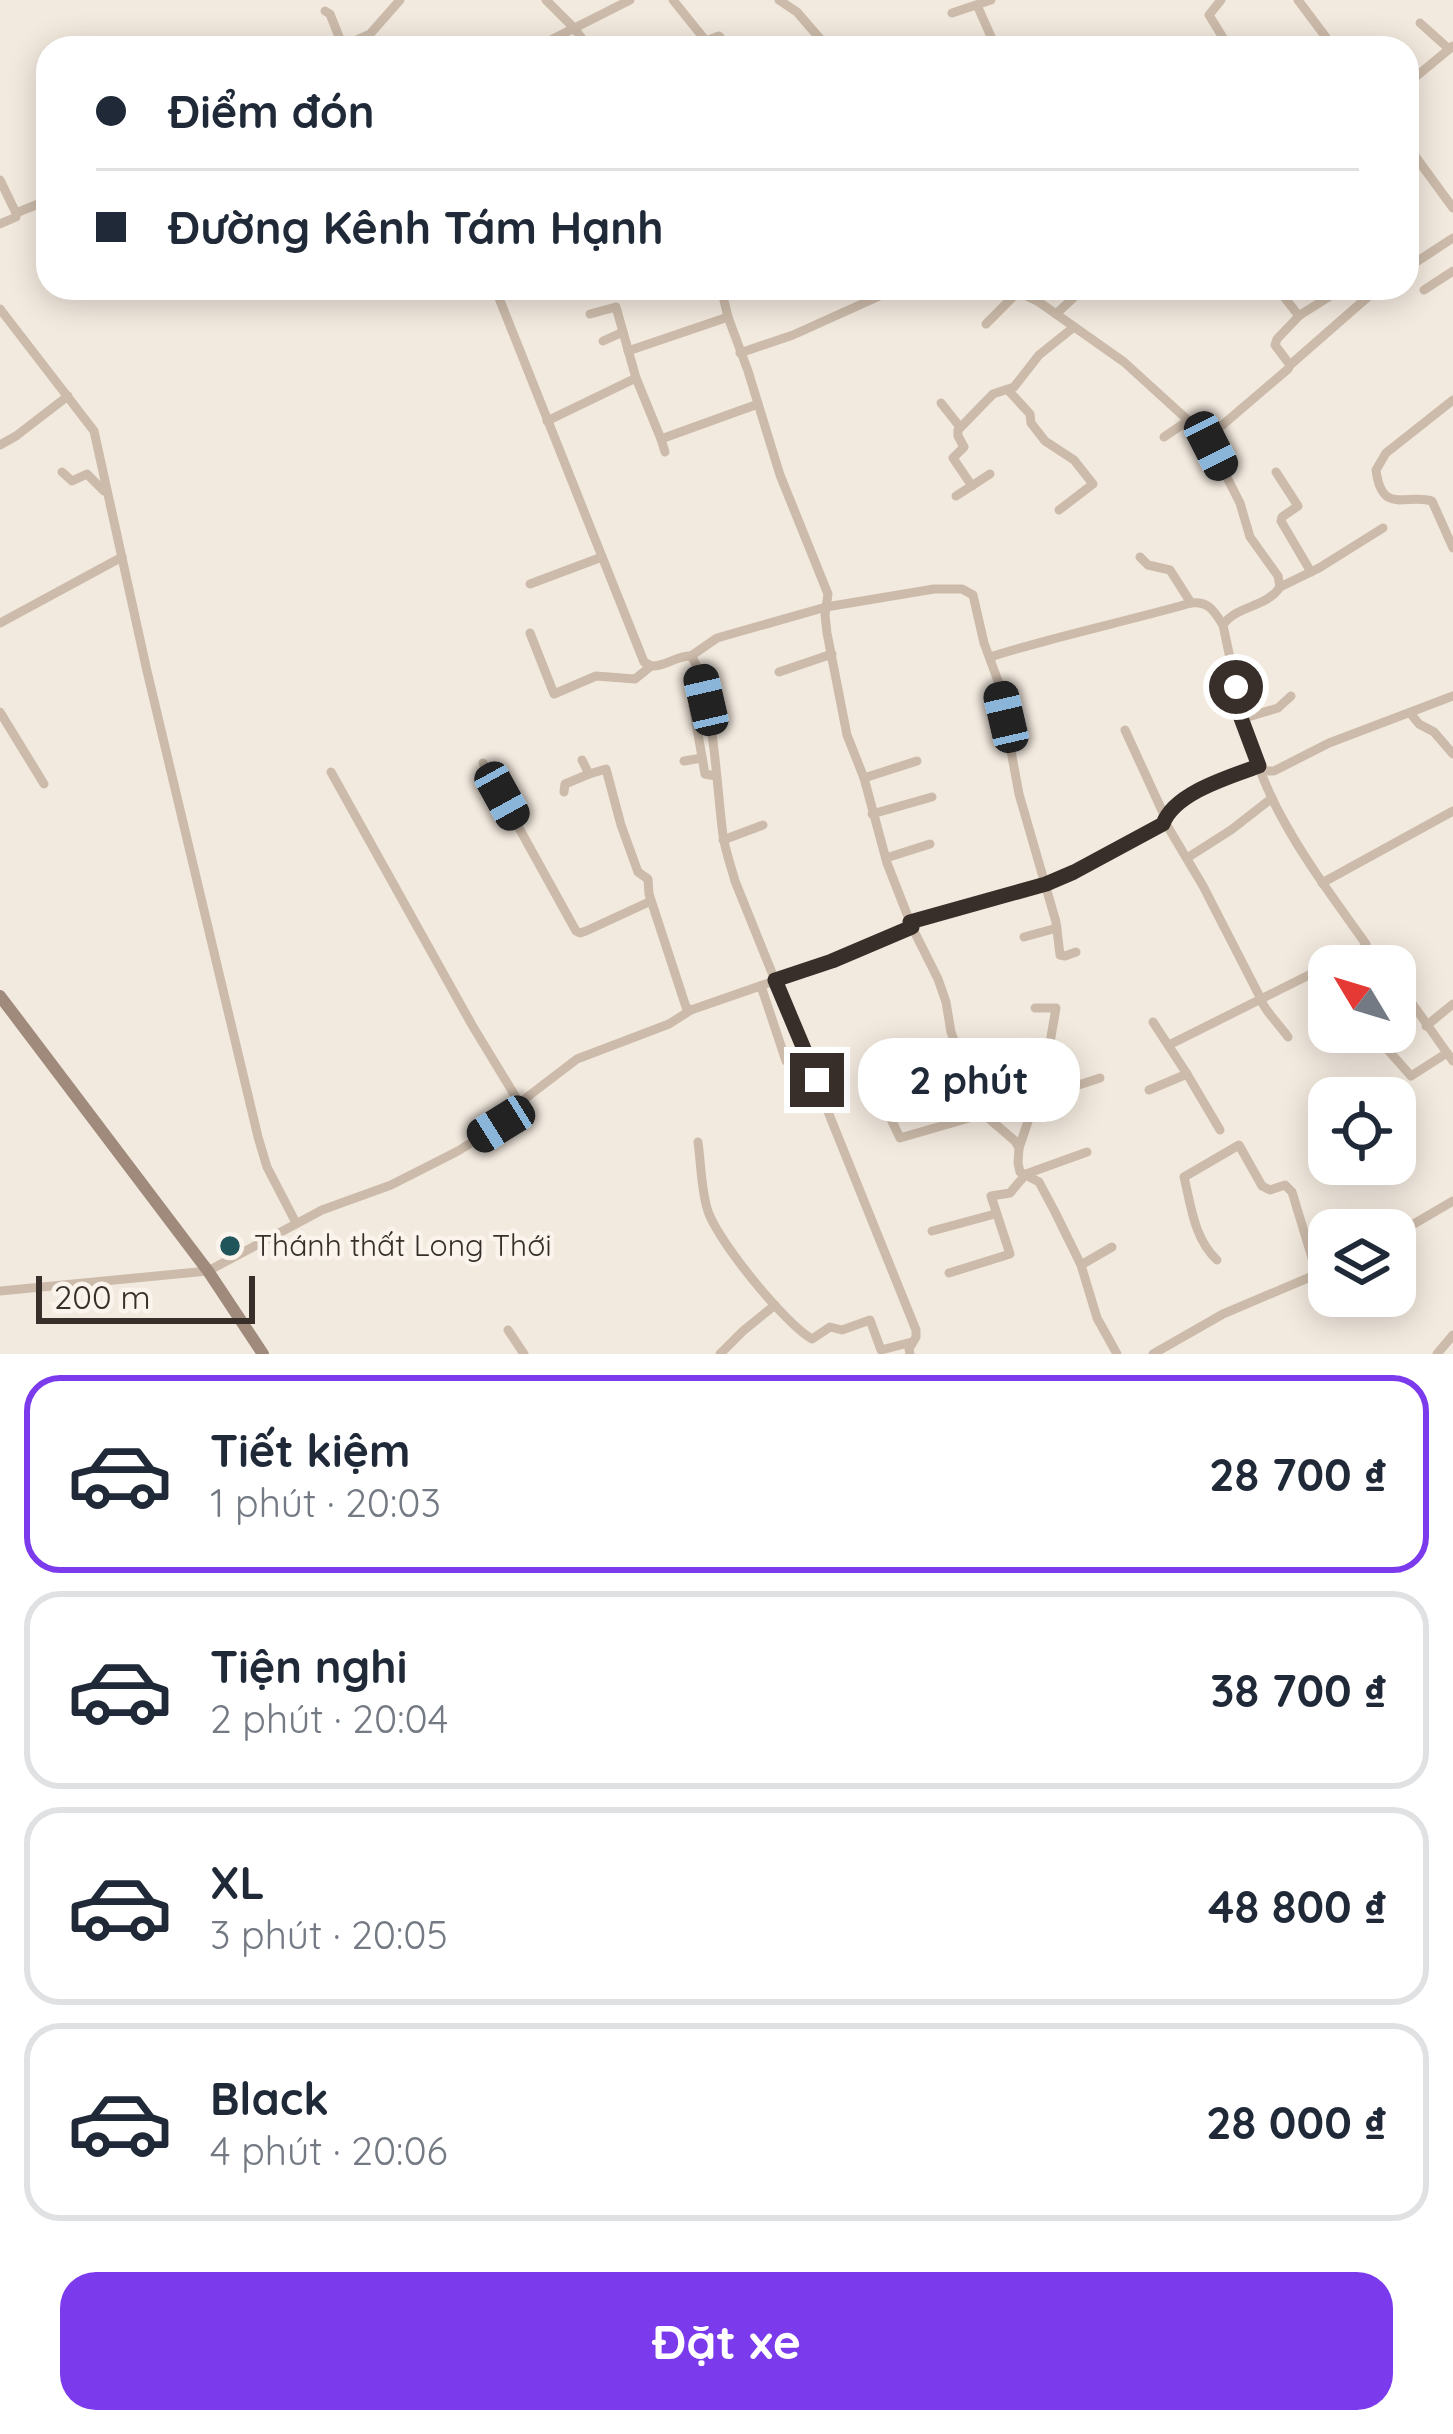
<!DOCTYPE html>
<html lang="vi">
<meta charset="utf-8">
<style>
:root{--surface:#fff;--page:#f2f2f3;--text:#1f2937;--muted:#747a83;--line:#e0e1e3;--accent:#7c3aed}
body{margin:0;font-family:Quicksand,sans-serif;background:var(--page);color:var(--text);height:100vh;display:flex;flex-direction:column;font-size:45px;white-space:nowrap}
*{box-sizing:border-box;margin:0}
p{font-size:39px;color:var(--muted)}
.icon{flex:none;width:66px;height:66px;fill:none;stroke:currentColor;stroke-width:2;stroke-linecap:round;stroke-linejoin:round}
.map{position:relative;height:1354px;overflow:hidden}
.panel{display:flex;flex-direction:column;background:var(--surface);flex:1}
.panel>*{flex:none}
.top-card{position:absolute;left:36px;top:36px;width:1383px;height:264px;border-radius:36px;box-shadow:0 6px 30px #0003;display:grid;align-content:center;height:264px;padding:0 60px;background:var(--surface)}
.needle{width:78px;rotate:308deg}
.buttons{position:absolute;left:1308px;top:945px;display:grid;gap:24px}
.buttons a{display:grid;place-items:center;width:108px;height:108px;border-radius:24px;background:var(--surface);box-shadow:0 6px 30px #0003;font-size:60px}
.scale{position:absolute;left:36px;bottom:30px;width:219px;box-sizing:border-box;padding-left:12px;border:6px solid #392f2a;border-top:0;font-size:33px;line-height:42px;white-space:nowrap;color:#392f2a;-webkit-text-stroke:9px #faf4ec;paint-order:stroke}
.end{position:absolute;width:54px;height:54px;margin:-27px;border:15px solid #392f2a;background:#fff;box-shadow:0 0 0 6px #fff}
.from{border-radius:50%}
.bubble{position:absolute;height:84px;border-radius:36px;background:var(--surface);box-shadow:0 6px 30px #0003;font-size:39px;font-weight:800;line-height:84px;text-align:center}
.car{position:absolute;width:36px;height:72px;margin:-36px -18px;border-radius:15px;box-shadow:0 0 9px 3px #0007;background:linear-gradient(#222 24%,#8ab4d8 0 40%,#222 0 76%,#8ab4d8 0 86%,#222 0)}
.top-card b{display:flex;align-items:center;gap:42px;height:114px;font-size:45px}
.top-card b+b{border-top:3px solid var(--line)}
.top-card i{width:30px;height:30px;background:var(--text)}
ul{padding:21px 0 0;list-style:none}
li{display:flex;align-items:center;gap:36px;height:198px;margin:0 24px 18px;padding:0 36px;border:6px solid var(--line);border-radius:36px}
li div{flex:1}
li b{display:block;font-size:45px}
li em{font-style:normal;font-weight:800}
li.on{border-color:var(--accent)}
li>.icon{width:108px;height:108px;stroke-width:1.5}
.action{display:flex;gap:24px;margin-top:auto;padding:24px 60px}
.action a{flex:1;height:138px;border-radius:36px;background:var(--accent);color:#fff;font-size:48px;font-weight:800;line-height:138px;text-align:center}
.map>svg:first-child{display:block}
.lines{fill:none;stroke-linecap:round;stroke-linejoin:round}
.street{stroke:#cba;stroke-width:9}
.secondary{stroke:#9f8a7b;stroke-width:12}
.route{stroke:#392f2a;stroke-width:15}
.poi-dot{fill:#1f555b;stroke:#faf4ec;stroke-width:4.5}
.labels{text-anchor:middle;stroke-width:9;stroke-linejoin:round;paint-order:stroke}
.poi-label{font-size:30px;fill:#392f2a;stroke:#faf4ec;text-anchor:start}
</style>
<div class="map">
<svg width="1453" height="1354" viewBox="0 0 1453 1354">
<rect width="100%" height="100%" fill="#f3eadf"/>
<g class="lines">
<g class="street">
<polyline points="546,0 574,28 589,48"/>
<polyline points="673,0 706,41 719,36 730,48"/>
<polyline points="779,0 797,12 828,48"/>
<polyline points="1221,0 1209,15 1225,41"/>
<polyline points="1298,0 1334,48"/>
<polyline points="977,5 996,48"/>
<polyline points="325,11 330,14 343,47"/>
<polyline points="952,13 991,0"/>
<polyline points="1420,23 1449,49"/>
<polyline points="338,48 370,34 400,0"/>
<polyline points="535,48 630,0"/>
<polyline points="1407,84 1453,46"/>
<polyline points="1407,145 1453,208"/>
<polyline points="0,180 16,213 16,217 0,224"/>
<polyline points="16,213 48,200"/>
<polyline points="1407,268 1453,238"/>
<polyline points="495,288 644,662 651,666"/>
<polyline points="721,288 728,317 748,371 780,475 828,594 825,615 827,633 847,735 864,778 887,863 912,927 938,979 946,1002 951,1032 979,1110 1015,1141 1019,1148 1018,1163 1020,1172 1039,1182 1055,1212 1081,1265 1097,1318 1117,1354"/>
<path d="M 1010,288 L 1039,302 L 1124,362 L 1191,423 L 1211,446 L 1240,503 L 1250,537 L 1278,576 L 1280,587 C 1266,608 1237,605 1223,625 L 1238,696 L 1238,709 C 1250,746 1263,783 1281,816 C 1305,861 1337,903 1366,944 L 1365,947 L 1261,999 C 1262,1007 1281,1027 1288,1037"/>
<polyline points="1277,288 1299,316"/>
<polyline points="1424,290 1453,271"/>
<polyline points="0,309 94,431 147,671 258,1137 267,1167 296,1223"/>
<polyline points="590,314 616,307 636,378 661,439"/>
<polyline points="1056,314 1084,288"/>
<polyline points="986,324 1019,291"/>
<polyline points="603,341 623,332"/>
<polyline points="628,351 728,317"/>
<polyline points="740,353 793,335 884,294 908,288"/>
<polyline points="1290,365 1378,288"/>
<polyline points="1008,390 1030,414 1031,423 1045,441 1074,460 1093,484 1059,510"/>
<path d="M 1453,400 L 1386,453 L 1376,470 C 1382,516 1406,493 1432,501 L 1453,548"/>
<polyline points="941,403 960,427"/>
<polyline points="547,421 636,378"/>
<polyline points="1164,437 1189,420"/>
<polyline points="1205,440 1288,369 1290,365 1275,345 1277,339 1300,315 1343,288"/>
<polyline points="0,445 16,436 68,396"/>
<polyline points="665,452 661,439 758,404"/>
<polyline points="62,472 72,481 87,474 104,491"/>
<polyline points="1276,472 1298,506 1282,517 1281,521 1311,572"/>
<polyline points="972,486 953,458 964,447 958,436 958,430 993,394 1014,387 1039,355 1074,327"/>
<polyline points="956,496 990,474"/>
<polyline points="1140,557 1148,565 1170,570 1191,603"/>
<polyline points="530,584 602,557"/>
<polyline points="1280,587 1319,568 1383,528"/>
<polyline points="0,623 122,557"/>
<path d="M 530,633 L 554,694 L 596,676 L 635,679 L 651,666 C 666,667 677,655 691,656 C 713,686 717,793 723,835 C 725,850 731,866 735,881 L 916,1330 L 916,1337 L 909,1349 L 910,1354"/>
<polyline points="691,656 717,638 826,607 934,589 962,589 973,595 984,643 998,681 1019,794 1056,922 1060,955 1065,956 1076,952"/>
<path d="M 990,657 C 1056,636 1124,622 1191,603 C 1209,601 1214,611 1223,625"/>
<polyline points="779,672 832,654"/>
<polyline points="706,700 695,702 693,706 705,774 716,776"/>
<polyline points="0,712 44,784"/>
<polyline points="1410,713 1419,724 1434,732 1453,754"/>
<polyline points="1241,719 1278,708 1291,696"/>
<polyline points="1125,730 1165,817"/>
<polyline points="582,760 589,774 606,769 621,825 638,872 648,879 649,894 686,1007 691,1010 832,961 912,927"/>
<polyline points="684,761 702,758"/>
<polyline points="483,763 576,931 580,933 586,931 651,901"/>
<polyline points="1261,771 1274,771 1329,743 1453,696"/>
<polyline points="331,772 472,1025 520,1104"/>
<polyline points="864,778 917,761"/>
<polyline points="564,792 565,784 589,774"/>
<polyline points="872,814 932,797"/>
<polyline points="1165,822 1203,886 1261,999 1169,1045"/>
<polyline points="723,840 763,825"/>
<polyline points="886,858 930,844"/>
<polyline points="1187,858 1231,830 1272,798"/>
<polyline points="1322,883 1453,811"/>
<path d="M 910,922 L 1029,890 L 1074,873 L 1163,824 C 1174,793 1228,776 1259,767"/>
<polyline points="1024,937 1057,928"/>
<polyline points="1366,946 1382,966"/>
<path d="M 1395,981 C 1416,1007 1433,1034 1453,1061"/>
<polyline points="761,986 786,1061"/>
<polyline points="1153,1022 1187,1074"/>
<polyline points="1426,1026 1453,1004"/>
<polyline points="1372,1032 1411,1076 1447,1053"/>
<polyline points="910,1062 958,1051"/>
<polyline points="1149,1090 1187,1074 1220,1130"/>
<polyline points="1036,1099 1100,1078"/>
<polyline points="890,1117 900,1138 983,1114"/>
<path d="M 698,1142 C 701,1164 701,1187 707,1208 C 714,1237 786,1325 812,1339 L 830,1327 L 842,1330 L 870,1320 L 881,1350 L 912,1342"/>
<polyline points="1019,1148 1045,1071 1056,1008 1035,1008"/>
<polyline points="932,1231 995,1214"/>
<polyline points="1395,1235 1453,1201"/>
<path d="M 1217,1260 C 1194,1239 1191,1205 1184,1177 L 1239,1145 L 1262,1186 L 1270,1190 L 1285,1185 L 1292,1192 L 1317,1274"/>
<polyline points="1081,1265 1112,1247"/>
<polyline points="949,1273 1010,1254 991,1196 1010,1193 1026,1174 1087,1152"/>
<polyline points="0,1291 208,1271 322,1210 391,1185 458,1151 501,1124 516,1112 522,1101 577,1059 669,1024 691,1010"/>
<polyline points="508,1330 524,1354"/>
<polyline points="720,1354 743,1331 775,1305"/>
<polyline points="1153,1354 1223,1314 1329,1269"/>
<polyline points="1437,1354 1453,1335"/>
</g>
<polyline class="secondary" points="0,996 208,1271 263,1354"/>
</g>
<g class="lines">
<path class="route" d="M 817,1080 L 775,980 L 832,961 L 912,927 L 910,922 L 1046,884 L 1074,872 L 1163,824 C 1174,793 1229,777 1259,766 L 1238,710 L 1236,687"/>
</g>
<circle class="poi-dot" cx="230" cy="1246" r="12"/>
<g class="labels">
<g class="poi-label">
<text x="254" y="1256">Thánh thất Long Thới</text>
</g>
</g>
</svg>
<div class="buttons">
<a><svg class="needle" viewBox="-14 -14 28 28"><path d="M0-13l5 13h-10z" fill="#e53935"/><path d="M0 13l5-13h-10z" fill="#747a83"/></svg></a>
<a><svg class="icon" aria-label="locate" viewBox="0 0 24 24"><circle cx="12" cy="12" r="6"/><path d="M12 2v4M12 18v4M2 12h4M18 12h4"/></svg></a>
<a><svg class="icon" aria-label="layers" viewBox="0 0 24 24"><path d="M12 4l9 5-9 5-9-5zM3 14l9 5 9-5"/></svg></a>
</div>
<div class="scale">200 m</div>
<i class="end from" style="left:1236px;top:687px"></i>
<i class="end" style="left:817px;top:1080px"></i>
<div class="bubble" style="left:858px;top:1038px;width:222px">2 phút</div>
<i class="car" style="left:1211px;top:446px;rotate:153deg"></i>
<i class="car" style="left:706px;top:700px;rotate:347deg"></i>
<i class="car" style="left:1006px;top:717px;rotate:347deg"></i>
<i class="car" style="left:502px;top:796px;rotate:151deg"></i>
<i class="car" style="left:501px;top:1124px;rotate:238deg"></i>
<div class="top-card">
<b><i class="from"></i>Điểm đón</b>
<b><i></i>Đường Kênh Tám Hạnh</b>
</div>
</div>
<section class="panel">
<ul>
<li class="on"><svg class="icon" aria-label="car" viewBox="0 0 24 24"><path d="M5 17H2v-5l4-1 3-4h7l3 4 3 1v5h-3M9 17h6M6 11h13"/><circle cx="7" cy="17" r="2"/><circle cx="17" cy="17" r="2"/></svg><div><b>Tiết kiệm</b><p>1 phút · 20:03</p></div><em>28 700 ₫</em></li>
<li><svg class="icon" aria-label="car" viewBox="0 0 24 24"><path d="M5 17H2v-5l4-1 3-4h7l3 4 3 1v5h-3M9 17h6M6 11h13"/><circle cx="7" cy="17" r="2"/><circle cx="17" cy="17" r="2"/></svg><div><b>Tiện nghi</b><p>2 phút · 20:04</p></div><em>38 700 ₫</em></li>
<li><svg class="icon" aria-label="car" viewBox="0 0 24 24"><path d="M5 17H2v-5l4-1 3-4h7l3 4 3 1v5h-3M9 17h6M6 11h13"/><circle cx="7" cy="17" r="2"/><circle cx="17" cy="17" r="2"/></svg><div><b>XL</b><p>3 phút · 20:05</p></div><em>48 800 ₫</em></li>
<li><svg class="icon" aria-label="car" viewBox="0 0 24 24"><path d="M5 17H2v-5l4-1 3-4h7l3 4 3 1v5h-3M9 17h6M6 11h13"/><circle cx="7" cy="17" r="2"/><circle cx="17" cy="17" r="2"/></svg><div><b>Black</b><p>4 phút · 20:06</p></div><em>28 000 ₫</em></li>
</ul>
<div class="action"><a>Đặt xe</a></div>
</section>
